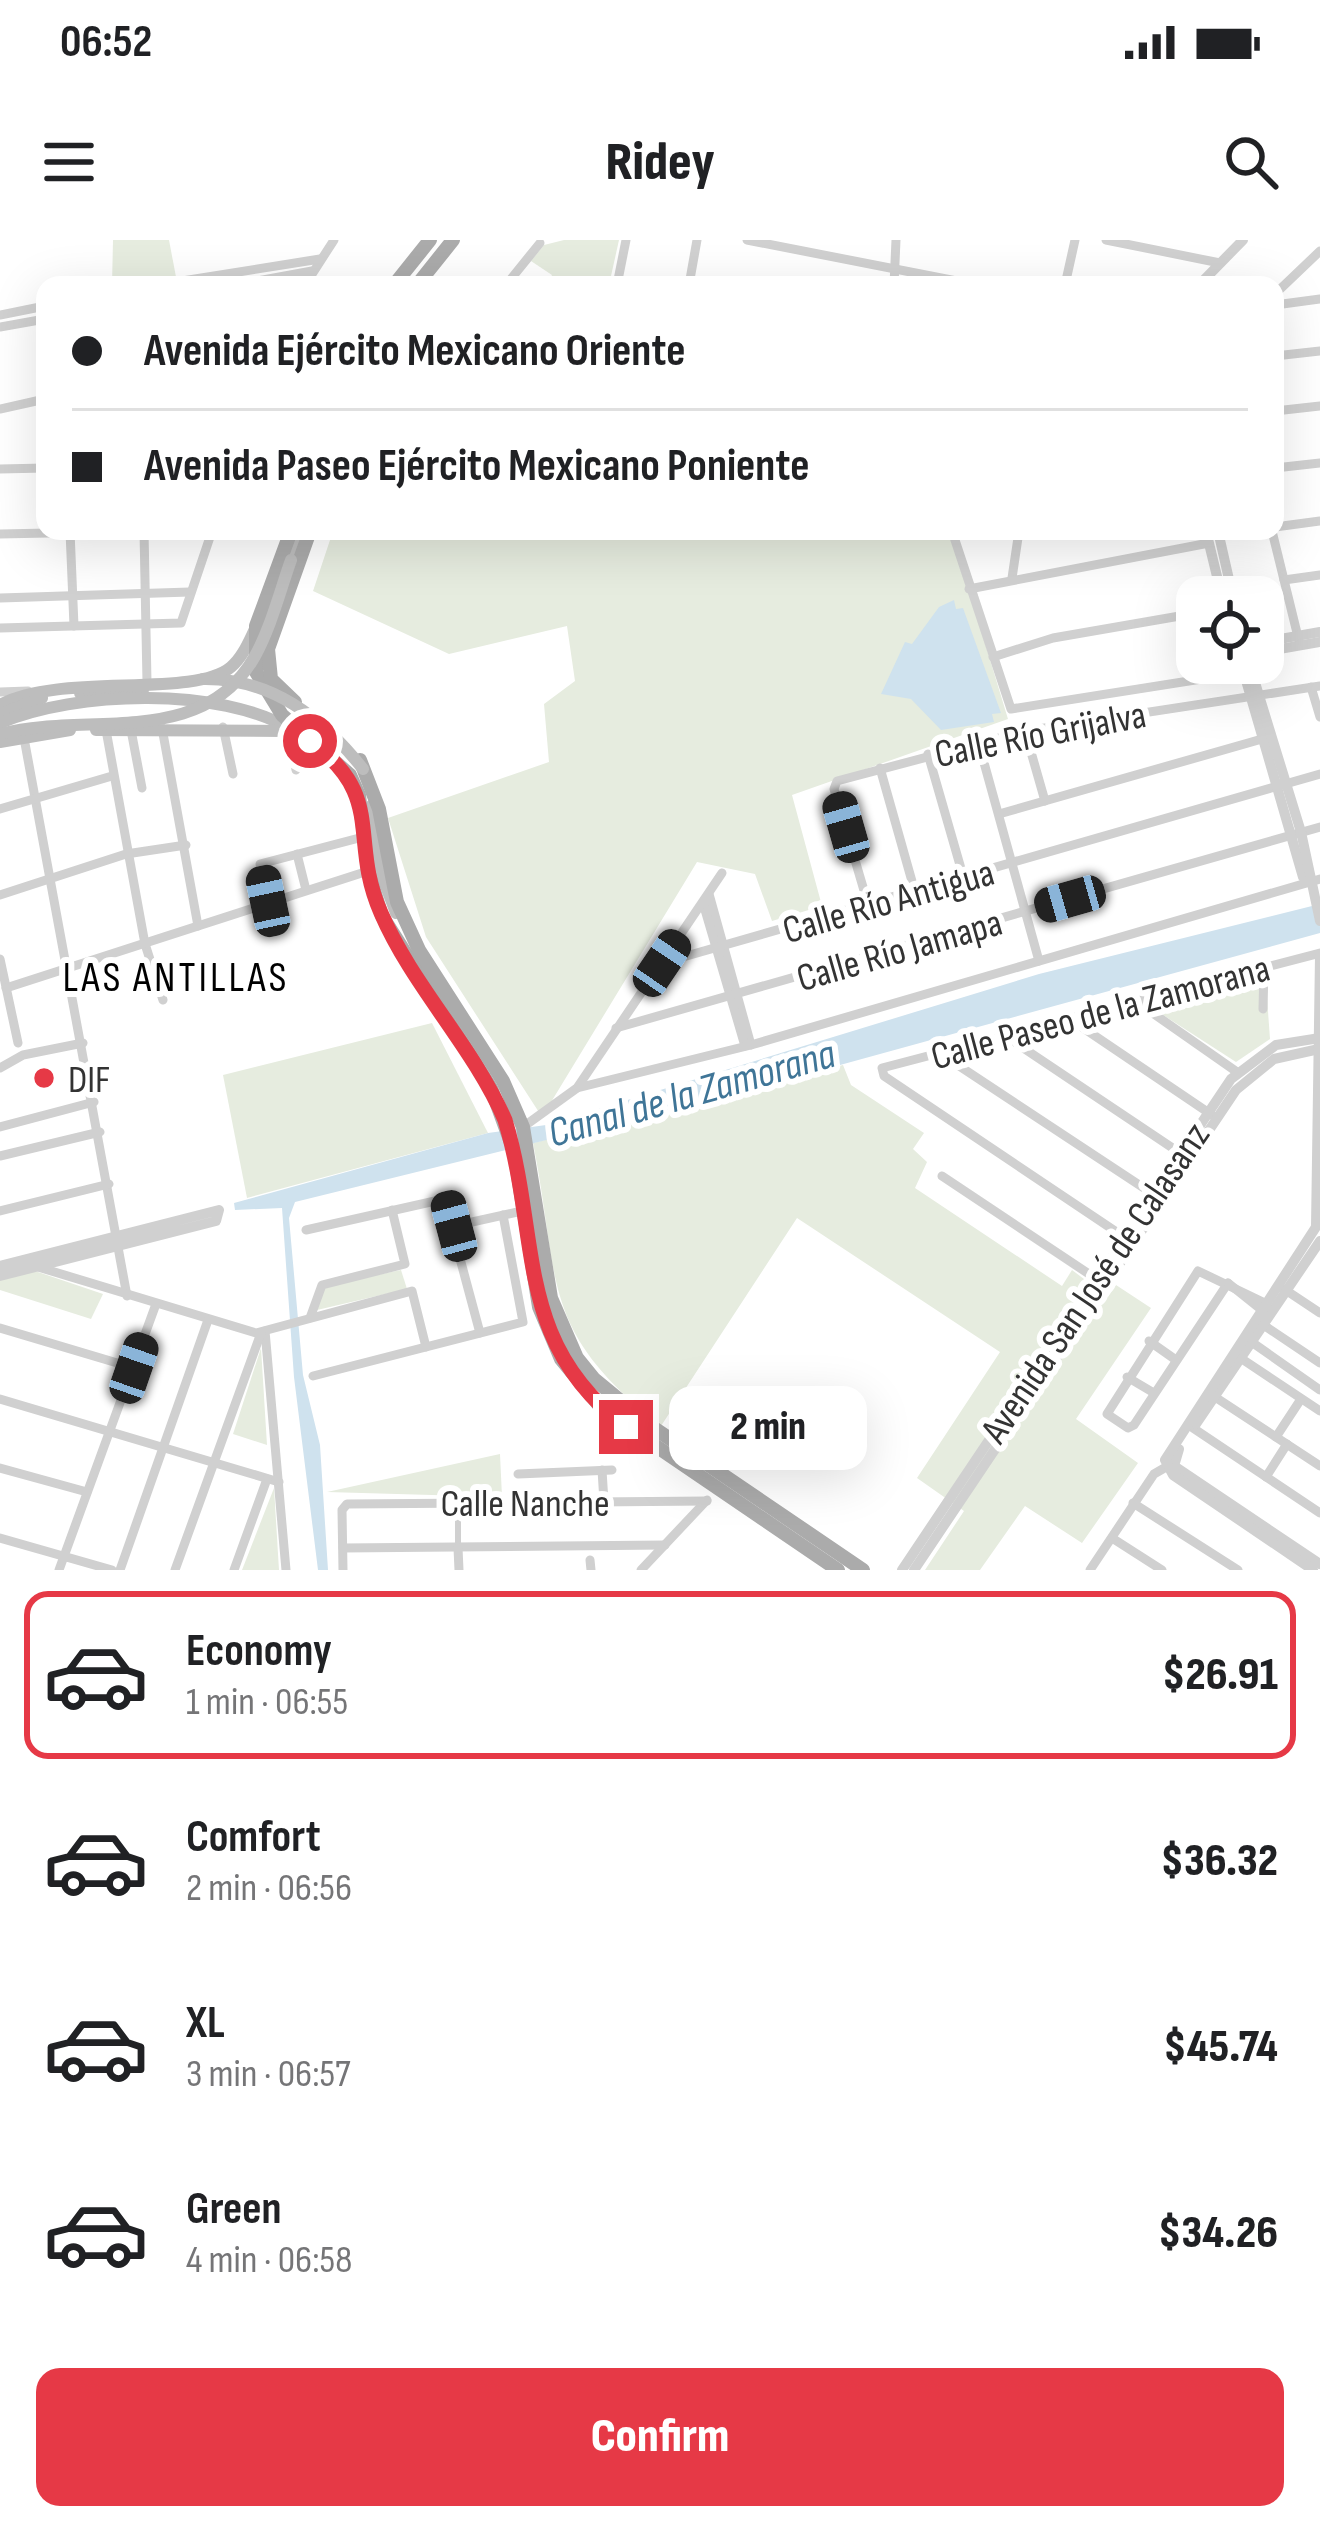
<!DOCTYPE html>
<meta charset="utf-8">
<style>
:root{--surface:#fff;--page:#f6f6f6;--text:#202124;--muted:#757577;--line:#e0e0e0;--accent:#e63946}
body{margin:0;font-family:"Sofia Sans Condensed",sans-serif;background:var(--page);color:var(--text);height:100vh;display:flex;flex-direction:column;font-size:45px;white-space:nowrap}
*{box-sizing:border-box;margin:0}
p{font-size:39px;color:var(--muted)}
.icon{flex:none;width:66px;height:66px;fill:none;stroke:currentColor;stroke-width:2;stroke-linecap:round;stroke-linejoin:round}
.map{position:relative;height:1330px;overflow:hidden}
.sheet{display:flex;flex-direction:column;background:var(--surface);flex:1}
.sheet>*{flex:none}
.hud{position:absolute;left:36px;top:36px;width:1248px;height:264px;border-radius:24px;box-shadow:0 12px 48px #0002;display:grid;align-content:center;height:264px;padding:0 36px;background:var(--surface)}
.buttons{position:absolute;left:1176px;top:336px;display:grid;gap:24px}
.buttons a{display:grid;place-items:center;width:108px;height:108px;border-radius:24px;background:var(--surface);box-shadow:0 12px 48px #0002;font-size:60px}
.end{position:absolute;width:54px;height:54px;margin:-27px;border:15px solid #e63946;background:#fff;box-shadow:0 0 0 6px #fff}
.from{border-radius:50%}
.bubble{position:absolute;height:84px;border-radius:24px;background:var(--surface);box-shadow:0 12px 48px #0002;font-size:39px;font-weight:800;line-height:84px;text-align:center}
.car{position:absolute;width:36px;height:72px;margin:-36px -18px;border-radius:15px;box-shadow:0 0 9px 3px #0007;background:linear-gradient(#222 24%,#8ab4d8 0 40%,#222 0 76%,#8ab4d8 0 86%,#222 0)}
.hud b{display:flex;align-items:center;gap:42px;height:114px;font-size:45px}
.hud b+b{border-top:3px solid var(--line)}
.hud i{width:30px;height:30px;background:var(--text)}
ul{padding:21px 0 0;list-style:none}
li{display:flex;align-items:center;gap:36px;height:168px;margin:0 24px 18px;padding:0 12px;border:6px solid transparent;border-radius:24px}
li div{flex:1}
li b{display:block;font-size:45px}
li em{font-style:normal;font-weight:800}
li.selected{border-color:var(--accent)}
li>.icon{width:108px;height:108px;stroke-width:1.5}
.cta{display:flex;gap:24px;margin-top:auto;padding:24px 36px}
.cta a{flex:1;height:138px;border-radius:24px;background:var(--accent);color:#fff;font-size:48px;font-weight:800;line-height:138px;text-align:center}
.status{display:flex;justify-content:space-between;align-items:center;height:84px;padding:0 60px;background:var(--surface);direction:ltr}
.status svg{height:33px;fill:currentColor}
header{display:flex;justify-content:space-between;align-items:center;height:156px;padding:0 36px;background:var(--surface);font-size:54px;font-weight:800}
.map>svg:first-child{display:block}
.green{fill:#e6ecdf}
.water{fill:#cfe2ee}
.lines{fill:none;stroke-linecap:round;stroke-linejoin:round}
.pedestrian{stroke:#d0d0d0;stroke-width:6}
.minor{stroke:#d0d0d0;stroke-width:9}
.tertiary{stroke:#d0d0d0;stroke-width:10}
.secondary{stroke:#bdbdbd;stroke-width:12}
.primary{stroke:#ababab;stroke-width:14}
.secondary-bridge{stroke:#bdbdbd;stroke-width:12}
.route{stroke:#e63946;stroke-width:15}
.poi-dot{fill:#e63946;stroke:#fff;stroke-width:4.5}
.labels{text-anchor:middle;stroke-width:12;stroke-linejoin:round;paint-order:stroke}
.street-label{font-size:39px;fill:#333;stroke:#fff}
.poi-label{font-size:39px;fill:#333;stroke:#fff;text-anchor:start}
.neighbourhood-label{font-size:42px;letter-spacing:3px;fill:#000;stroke:#fff}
.water-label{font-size:42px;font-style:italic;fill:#3f7597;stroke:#fff}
</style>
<div class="status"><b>06:52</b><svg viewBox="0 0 49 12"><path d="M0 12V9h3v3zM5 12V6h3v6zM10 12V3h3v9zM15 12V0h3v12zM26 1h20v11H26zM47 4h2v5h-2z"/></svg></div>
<header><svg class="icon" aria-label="menu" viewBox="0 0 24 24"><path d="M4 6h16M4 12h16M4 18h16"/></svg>Ridey<svg class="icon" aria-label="search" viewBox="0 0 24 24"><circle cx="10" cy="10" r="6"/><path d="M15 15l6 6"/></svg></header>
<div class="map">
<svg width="1320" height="1330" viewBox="0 0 1320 1330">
<rect width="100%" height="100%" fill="#fff"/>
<g class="green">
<polygon points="113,0 169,0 176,37 112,45"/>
<polygon points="564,0 619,0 609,45 547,45 552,35 531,21 544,5"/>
<polygon points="333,291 725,291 729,300 771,291 951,291 1008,479 792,555 822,666 772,681 755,634 697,622 542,877 426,697 388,578 549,522 544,464 575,441 567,386 449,414 313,351"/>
<polygon points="1265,730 1270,799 1236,822 1143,762"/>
<polygon points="432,783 488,893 247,958 223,835"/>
<path d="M 843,825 L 851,845 L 924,893 L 913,909 L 927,922 L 915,948 L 1062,1046 L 1072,1030 L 1108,1057 L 1116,1045 L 1151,1068 L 1076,1179 L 1138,1223 L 1082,1303 L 1025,1266 L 980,1330 L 925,1330 L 964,1271 L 917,1238 L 1000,1112 L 797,978 L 661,1186 C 538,1089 561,1043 533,903 Z"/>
<polygon points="401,1030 407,1049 317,1070 324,1046"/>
<polygon points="35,1031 103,1054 91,1079 0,1050 0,1039"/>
<polygon points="261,1108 267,1205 233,1194"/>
<polygon points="500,1214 502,1257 327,1252"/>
<polygon points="274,1248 279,1330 242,1330"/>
</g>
<g class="water">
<polygon points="954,360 956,369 963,368 1001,473 992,474 994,482 941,490 911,459 881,454 905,402 912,404 939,367"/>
<polygon points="1320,664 1320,693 749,850 295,962 289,978 303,1135 320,1205 328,1330 318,1330 294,1137 282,968 235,970 234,963 488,893 546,885 1039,734"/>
</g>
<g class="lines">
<polyline class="pedestrian" points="458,1263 458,1308"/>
<g class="minor">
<polyline points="747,0 977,45"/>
<polyline points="1106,0 1220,23"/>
<polyline points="157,45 320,19"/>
<polyline points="235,45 312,31"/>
<polyline points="305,45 334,0"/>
<polyline points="506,45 540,3"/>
<polyline points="617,45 626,0"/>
<polyline points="689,45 697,0"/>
<polyline points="894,45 896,0"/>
<polyline points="1065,45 1075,0"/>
<polyline points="1275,54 1320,11"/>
<polyline points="1275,65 1320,59"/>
<polyline points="0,75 45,66"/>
<polyline points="0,87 45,79"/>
<polyline points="1275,116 1320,111"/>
<polyline points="0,169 45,159"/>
<polyline points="1275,171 1320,166"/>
<polyline points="1275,228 1320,223"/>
<polyline points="0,229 45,228"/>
<polyline points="1275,287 1320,281"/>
<polyline points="70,291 74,386"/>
<polyline points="144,291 147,442"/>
<polyline points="952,291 1011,469 1246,432"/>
<polyline points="1272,291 1299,401"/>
<polyline points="0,294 145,291"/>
<polyline points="1012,338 1019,291"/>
<polyline points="1284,340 1320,335"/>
<polyline points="969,349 1209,303"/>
<polyline points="0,358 190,352"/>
<polyline points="0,388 181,383 212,291"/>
<polyline points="993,417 1053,398 1197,373"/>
<polyline points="1311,447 1320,477"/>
<polyline points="0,452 28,451"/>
<polyline points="223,487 233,534"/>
<polyline points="162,488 198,686"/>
<polyline points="106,490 145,704 163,760"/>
<polyline points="131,490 142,548"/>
<polyline points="1025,491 1045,561"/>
<polyline points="289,492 296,530"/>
<polyline points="24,498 127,1056"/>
<polyline points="978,501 1039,721"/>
<polyline points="928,514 964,639"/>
<polyline points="880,528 915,652"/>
<polyline points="0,569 112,536"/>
<polyline points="999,574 1262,499"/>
<polyline points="297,614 306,650"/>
<polyline points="709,654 751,805"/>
<polyline points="0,655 126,614 186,605"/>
<polyline points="269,661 260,624 363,597"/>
<polyline points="703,663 745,806"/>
<polyline points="868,664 834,549 837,541 1025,491 1320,446"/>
<polyline points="0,719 18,803"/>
<polyline points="662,723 1320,534"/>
<polyline points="6,748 368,631"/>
<polyline points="1134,760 1237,832"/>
<polyline points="1263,769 1264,728"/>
<polyline points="1067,777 1212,875"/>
<polyline points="616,788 1320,587"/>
<polyline points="1004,795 1180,913"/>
<polyline points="938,812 1159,958"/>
<polyline points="0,828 23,815 83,803"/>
<polyline points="577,848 751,805 1320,639"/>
<polyline points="0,887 94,862"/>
<polyline points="523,887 577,848 722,633"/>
<polyline points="0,916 100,892"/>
<polyline points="942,936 1101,1042"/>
<polyline points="0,971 109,944"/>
<polyline points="454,986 522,971"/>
<polyline points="306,990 444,959 480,1093"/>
<polyline points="1124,997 884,836 882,828 1320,713"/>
<polyline points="38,1027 256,1093 412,1051 426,1107"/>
<polyline points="1228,1043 1134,1185 1128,1188 1107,1174 1198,1031 1267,1064"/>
<polyline points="1228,1043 1263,1071"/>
<polyline points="1284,1049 1320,1073"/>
<polyline points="310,1078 322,1045 405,1024 392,970"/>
<polyline points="1265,1086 1320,1123"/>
<polyline points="0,1088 134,1128"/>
<polyline points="265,1091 286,1330"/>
<polyline points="1149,1101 1176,1120"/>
<polyline points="1253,1103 1320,1150"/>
<polyline points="1242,1119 1320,1171"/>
<polyline points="313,1136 523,1082 503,975"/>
<polyline points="1127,1137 1154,1153"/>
<polyline points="1215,1157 1320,1226"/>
<polyline points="0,1159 279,1242"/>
<polyline points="1193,1188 1320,1273"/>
<polyline points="1276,1197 1301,1159"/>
<polyline points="0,1228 87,1252"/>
<polyline points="602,1230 604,1262"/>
<polyline points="518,1234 612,1230"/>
<polyline points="1266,1237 1287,1204"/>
<polyline points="1133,1263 1238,1330"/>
<polyline points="0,1298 112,1330"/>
<polyline points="1112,1298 1162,1330"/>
<polyline points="343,1308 665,1305"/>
<polyline points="458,1308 459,1330"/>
<polyline points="590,1320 591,1330"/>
<polyline points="59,1330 156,1064"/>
<polyline points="120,1330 208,1080"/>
<polyline points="175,1330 261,1093"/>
<polyline points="234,1330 267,1239"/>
<polyline points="343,1330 342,1270 347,1264 707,1261"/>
<polyline points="641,1330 707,1260"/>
<polyline points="1090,1330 1154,1234 1173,1223"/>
</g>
<g class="tertiary">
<polyline points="1199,45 1243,0"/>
<polyline points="1206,291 1222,357"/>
<polyline points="1218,291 1233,357"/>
<polyline points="1263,402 1320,392"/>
<polyline points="1263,412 1320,402"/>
<polyline points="1241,423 1303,637 1309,642"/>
<polyline points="1249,423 1301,592 1320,681"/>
<polyline points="0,1026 219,970 216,981 0,1036"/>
<polyline points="1196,1184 1320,1001"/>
<polyline points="1179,1209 1174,1226 1320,1324"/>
<polyline points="902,1330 1231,839 1276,805 1320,798"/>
<polyline points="914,1330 1236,850 1274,819 1319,809"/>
<polyline points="1313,1330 1173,1235 1165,1220 1316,987 1320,716"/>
</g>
<g class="secondary">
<polyline points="291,320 302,291"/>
<polyline points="80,453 143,450"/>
<path d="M 0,465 C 59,432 194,459 231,427 C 243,417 249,401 256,387"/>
<polyline points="0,474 42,458"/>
<path d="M 0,483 C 76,451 220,446 292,490"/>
<polyline points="96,490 285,491"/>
<polyline points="0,502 70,490"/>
<polyline points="372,565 380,630 396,673"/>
</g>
<g class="primary">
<polyline points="394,45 430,0"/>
<polyline points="417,45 453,0"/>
<polyline points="291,291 256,386 256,432 282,475 350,535 359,555 368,631 382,676 491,848 514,911 539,1067 561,1119 603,1170 838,1330"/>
<polyline points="295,462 271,439 268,409 310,291"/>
<polyline points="360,520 379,569 397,662 419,710 503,841 523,887 551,1058 577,1118 594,1139 651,1186 863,1330"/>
</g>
<g class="secondary-bridge">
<path d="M 203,439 C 271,438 322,477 363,529"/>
<path d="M 0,494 C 86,471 203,510 255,416 C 271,387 280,351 291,320"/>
</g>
</g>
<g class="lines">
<path class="route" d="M 310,501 C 387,557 348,598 381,673 C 413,747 473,806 505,880 C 541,999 513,1102 626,1187"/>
</g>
<circle class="poi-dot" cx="44" cy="838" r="12"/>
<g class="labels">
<g class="street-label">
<text transform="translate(1040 493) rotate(-11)" y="14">Calle Río Grijalva</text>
<text transform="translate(888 660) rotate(-16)" y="14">Calle Río Antigua</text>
<text transform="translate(899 709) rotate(-16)" y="14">Calle Río Jamapa</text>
<text transform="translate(1100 771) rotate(-15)" y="14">Calle Paseo de la Zamorana</text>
<text transform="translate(1094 1042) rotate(-56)" y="14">Avenida San José de Calasanz</text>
<text x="525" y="1276">Calle Nanche</text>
</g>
<g class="poi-label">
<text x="68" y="852">DIF</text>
</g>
<g class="neighbourhood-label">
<text x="176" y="751">LAS ANTILLAS</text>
</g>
<g class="water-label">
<text transform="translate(691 852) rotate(-16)" y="15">Canal de la Zamorana</text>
</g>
</g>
</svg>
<div class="buttons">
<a><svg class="icon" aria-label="locate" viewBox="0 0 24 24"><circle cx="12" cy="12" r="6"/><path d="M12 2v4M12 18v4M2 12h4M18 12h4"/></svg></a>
</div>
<i class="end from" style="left:310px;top:501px"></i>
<i class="end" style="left:626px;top:1187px"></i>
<div class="bubble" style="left:669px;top:1146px;width:198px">2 min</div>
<i class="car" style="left:846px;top:587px;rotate:344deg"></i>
<i class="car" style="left:1070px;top:659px;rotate:254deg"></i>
<i class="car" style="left:268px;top:661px;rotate:348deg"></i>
<i class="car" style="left:662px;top:723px;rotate:34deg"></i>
<i class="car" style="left:454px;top:986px;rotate:345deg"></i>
<i class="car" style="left:134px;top:1128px;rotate:19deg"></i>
<div class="hud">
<b><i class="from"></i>Avenida Ejército Mexicano Oriente</b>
<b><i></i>Avenida Paseo Ejército Mexicano Poniente</b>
</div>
</div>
<section class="sheet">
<ul>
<li class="selected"><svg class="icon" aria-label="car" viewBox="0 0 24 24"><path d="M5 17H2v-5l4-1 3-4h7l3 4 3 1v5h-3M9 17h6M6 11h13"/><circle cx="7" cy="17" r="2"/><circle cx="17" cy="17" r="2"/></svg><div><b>Economy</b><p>1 min · 06:55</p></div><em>$26.91</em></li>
<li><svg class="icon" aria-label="car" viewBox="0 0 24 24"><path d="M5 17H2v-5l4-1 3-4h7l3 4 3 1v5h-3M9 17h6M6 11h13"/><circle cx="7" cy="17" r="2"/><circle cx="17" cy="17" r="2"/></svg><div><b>Comfort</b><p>2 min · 06:56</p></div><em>$36.32</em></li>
<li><svg class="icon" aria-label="car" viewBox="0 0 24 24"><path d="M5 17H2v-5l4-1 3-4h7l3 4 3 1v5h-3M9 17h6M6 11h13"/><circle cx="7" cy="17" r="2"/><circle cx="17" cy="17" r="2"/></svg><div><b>XL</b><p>3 min · 06:57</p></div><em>$45.74</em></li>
<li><svg class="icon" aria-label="car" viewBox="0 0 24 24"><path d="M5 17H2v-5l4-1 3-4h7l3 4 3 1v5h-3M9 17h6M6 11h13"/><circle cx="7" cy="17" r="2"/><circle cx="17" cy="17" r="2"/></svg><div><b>Green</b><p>4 min · 06:58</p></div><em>$34.26</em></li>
</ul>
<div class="cta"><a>Confirm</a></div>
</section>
